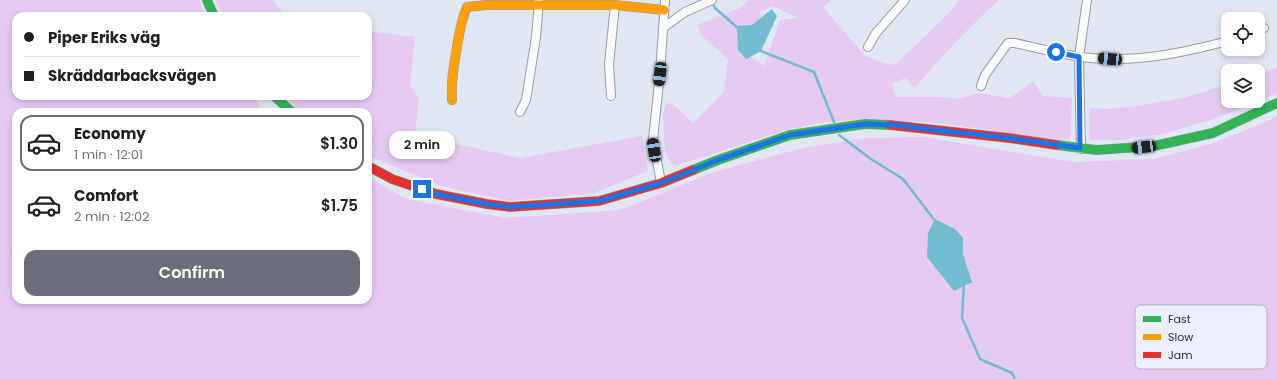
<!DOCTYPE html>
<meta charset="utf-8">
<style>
:root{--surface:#fff;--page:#f2f2f2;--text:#202124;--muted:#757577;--line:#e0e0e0;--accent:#6b6f7b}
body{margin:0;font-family:Poppins,sans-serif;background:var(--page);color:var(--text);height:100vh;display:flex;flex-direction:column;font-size:15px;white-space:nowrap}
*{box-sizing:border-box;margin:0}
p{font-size:13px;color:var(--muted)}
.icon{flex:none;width:22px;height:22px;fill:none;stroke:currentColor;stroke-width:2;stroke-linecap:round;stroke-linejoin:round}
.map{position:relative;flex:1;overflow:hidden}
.panel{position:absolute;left:12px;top:108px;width:360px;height:196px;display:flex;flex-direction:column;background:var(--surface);border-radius:12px;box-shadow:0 2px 6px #0003}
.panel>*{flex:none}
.top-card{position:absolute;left:12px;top:12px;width:360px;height:88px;border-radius:12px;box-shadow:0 2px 6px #0003;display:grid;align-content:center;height:88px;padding:0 12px;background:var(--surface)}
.fabs{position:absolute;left:1221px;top:12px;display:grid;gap:8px}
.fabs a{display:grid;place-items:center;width:44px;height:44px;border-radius:8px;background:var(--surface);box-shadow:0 2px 6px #0003;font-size:20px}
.end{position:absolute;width:18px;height:18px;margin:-9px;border:5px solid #1a73e8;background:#fff;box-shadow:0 0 0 2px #fff}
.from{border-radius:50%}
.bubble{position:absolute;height:28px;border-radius:12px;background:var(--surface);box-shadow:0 2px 6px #0003;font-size:13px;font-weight:600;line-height:28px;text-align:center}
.car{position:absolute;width:12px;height:24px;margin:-12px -6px;border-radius:5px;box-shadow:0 0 3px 1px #0007;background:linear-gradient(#222 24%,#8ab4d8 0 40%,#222 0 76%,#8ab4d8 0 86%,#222 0)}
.top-card b{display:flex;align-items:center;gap:14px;height:38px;font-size:15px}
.top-card b+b{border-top:1px solid var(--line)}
.top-card i{width:10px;height:10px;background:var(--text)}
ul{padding:7px 0 0;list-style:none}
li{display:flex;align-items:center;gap:12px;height:56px;margin:0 8px 6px;padding:0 4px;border:2px solid transparent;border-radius:12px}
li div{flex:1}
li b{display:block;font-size:15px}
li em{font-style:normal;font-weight:600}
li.active{border-color:var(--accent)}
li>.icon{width:36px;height:36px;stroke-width:1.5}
.primary-button{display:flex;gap:8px;margin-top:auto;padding:8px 12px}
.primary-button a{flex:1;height:46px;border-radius:12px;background:var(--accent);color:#fff;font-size:16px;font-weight:600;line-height:46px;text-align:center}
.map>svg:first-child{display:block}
.green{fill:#e6caf1;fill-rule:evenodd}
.water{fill:#72bdd2}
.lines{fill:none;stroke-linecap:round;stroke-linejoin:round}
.stream{stroke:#72bdd2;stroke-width:2.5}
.street-casing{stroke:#979ba6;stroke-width:10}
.fast-casing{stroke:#979ba6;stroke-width:10}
.slow-casing{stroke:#979ba6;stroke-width:10}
.jam-casing{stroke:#979ba6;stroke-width:10}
.street{stroke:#fafbfd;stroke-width:8}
.fast{stroke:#30b455;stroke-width:9}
.slow{stroke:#ff9f0a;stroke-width:9}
.jam{stroke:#e5322d;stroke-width:9}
.route{stroke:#1a73e8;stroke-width:5}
.key{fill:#ebeffc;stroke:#b1b5c2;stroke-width:1}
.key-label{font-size:11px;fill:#2b2f3b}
</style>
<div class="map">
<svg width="1277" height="379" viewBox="0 0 1277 379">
<rect width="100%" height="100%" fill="#e1e6f3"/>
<g class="green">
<path d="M 0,0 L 199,0 L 206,16 L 16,16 L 16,96 L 255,96 L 258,102 L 261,112 L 16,112 L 16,300 L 368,300 L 368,177 L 406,199 L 505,218 L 620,210 L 714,172 L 803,148 L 867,138 L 923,137 L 1074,162 L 1154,159 L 1211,144 L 1266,122 L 1277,115 L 1277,379 L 0,379 ZM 935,220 L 955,229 L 963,238 L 963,254 L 971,282 L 964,285 Z"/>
<polygon points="215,0 272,0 286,16 225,16"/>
<path d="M 749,0 L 832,0 L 823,7 L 865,56 L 883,63 L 895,65 L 948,14 L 960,0 L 999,0 C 968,28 942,56 915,88 L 905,78 L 892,84 L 895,97 L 938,97 L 959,99 L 974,94 L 986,94 L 1009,99 L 1033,81 L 1043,96 L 1072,98 L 1070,140 L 1041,138 L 941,123 L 865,119 L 825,122 L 790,129 L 674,166 L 665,154 L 663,114 L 666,104 L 672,103 L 693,123 L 724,92 L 728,59 L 701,35 L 697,25 L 740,8 ZM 773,6 L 799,18 L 780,20 L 764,66 L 743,51 L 764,19 L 759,12 Z"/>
<polygon points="368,31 415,37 410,85 419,98 415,135 520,158 642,136 648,171 594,193 509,201 442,186 368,156 368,112 301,112 284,96 368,96"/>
<polygon points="1277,67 1277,93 1267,98 1214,119 1163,134 1120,140 1089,140 1090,108 1107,109 1137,106 1187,97 1228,84 1228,101 1258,101 1258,74"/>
</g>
<g class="water">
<polygon points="772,9 777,16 761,51 746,59 738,50 737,26 752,25"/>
<polygon points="935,219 955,229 963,238 963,254 972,282 954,291 927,257 928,233"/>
</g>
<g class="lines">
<g class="stream">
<polyline points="712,1 715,8 739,29"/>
<polyline points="760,49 761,51 814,72 834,122"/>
<polyline points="839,135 871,159 903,179 936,222"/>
<polyline points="963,283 964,285 962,318 980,359 1012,373 1015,379"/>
</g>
<defs>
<g id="street">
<polyline points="663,28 685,12 712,0"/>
<polyline points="1258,30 1264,28"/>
<polyline points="868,47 876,33 905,0"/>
<path d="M 981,86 L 985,75 L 1008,43 L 1015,43 C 1046,50 1078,59 1109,59 C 1150,60 1189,51 1228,41"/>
<polyline points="611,96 609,64 615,5"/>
<polyline points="520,112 526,100 536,37 539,1"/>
<polyline points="1081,149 1079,57 1087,0"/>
<polyline points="661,183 653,139 660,74 665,0"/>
</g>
<g id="fast">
<polyline points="207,0 214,16"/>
<polyline points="274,96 292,112"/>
<polyline points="1057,145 1097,150 1154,146 1213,133 1277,103"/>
<polyline points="693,170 718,160 790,135 865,124 890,125"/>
</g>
<path id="slow" d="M 452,100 C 451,84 453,69 456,53 C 459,37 460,22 467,7 L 486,5 L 615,5 L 664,10"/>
<g id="jam">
<polyline points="890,125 1009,138 1057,145"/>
<polyline points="368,166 392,179 436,194 487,204 510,207 599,201 661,183 693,170"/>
</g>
</defs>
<use href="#street" class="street-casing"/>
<use href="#fast" class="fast-casing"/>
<use href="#slow" class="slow-casing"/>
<use href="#jam" class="jam-casing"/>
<use href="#street" class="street"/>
<use href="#fast" class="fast"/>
<use href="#slow" class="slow"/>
<use href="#jam" class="jam"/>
</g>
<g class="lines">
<polyline class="route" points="422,189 436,194 487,204 510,207 599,201 661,183 718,160 790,135 865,124 896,125 936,130 1009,138 1080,148 1079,57 1056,52"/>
</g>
<rect x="1135" y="305" width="132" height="64" rx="6" class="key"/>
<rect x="1143" y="316" width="18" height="6" fill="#30b455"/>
<rect x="1143" y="334" width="18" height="6" fill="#ff9f0a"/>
<rect x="1143" y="352" width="18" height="6" fill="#e5322d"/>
<g class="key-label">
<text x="1168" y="323">Fast</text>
<text x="1168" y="341">Slow</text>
<text x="1168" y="359">Jam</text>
</g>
</svg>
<div class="fabs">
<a><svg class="icon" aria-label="locate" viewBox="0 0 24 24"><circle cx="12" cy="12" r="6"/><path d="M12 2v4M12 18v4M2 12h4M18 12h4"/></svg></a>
<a><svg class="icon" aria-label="layers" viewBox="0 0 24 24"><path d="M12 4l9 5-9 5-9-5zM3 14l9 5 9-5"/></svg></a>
</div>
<i class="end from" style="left:1056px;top:52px"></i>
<i class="end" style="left:422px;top:189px"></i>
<div class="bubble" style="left:389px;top:131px;width:66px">2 min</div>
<i class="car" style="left:1110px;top:59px;rotate:275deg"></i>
<i class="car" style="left:660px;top:74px;rotate:187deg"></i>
<i class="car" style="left:1144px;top:147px;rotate:263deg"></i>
<i class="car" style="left:654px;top:150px;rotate:351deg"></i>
<div class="top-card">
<b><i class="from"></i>Piper Eriks väg</b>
<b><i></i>Skräddarbacksvägen</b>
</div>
<section class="panel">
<ul>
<li class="active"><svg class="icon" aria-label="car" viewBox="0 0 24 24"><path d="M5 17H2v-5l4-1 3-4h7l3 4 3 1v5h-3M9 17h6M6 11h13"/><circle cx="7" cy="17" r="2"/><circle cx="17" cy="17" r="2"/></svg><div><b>Economy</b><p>1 min · 12:01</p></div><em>$1.30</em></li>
<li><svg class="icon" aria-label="car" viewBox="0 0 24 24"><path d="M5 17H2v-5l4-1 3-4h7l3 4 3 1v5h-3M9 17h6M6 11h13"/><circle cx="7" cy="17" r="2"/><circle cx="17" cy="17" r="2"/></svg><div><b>Comfort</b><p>2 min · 12:02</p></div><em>$1.75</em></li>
</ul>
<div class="primary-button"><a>Confirm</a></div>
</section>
</div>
